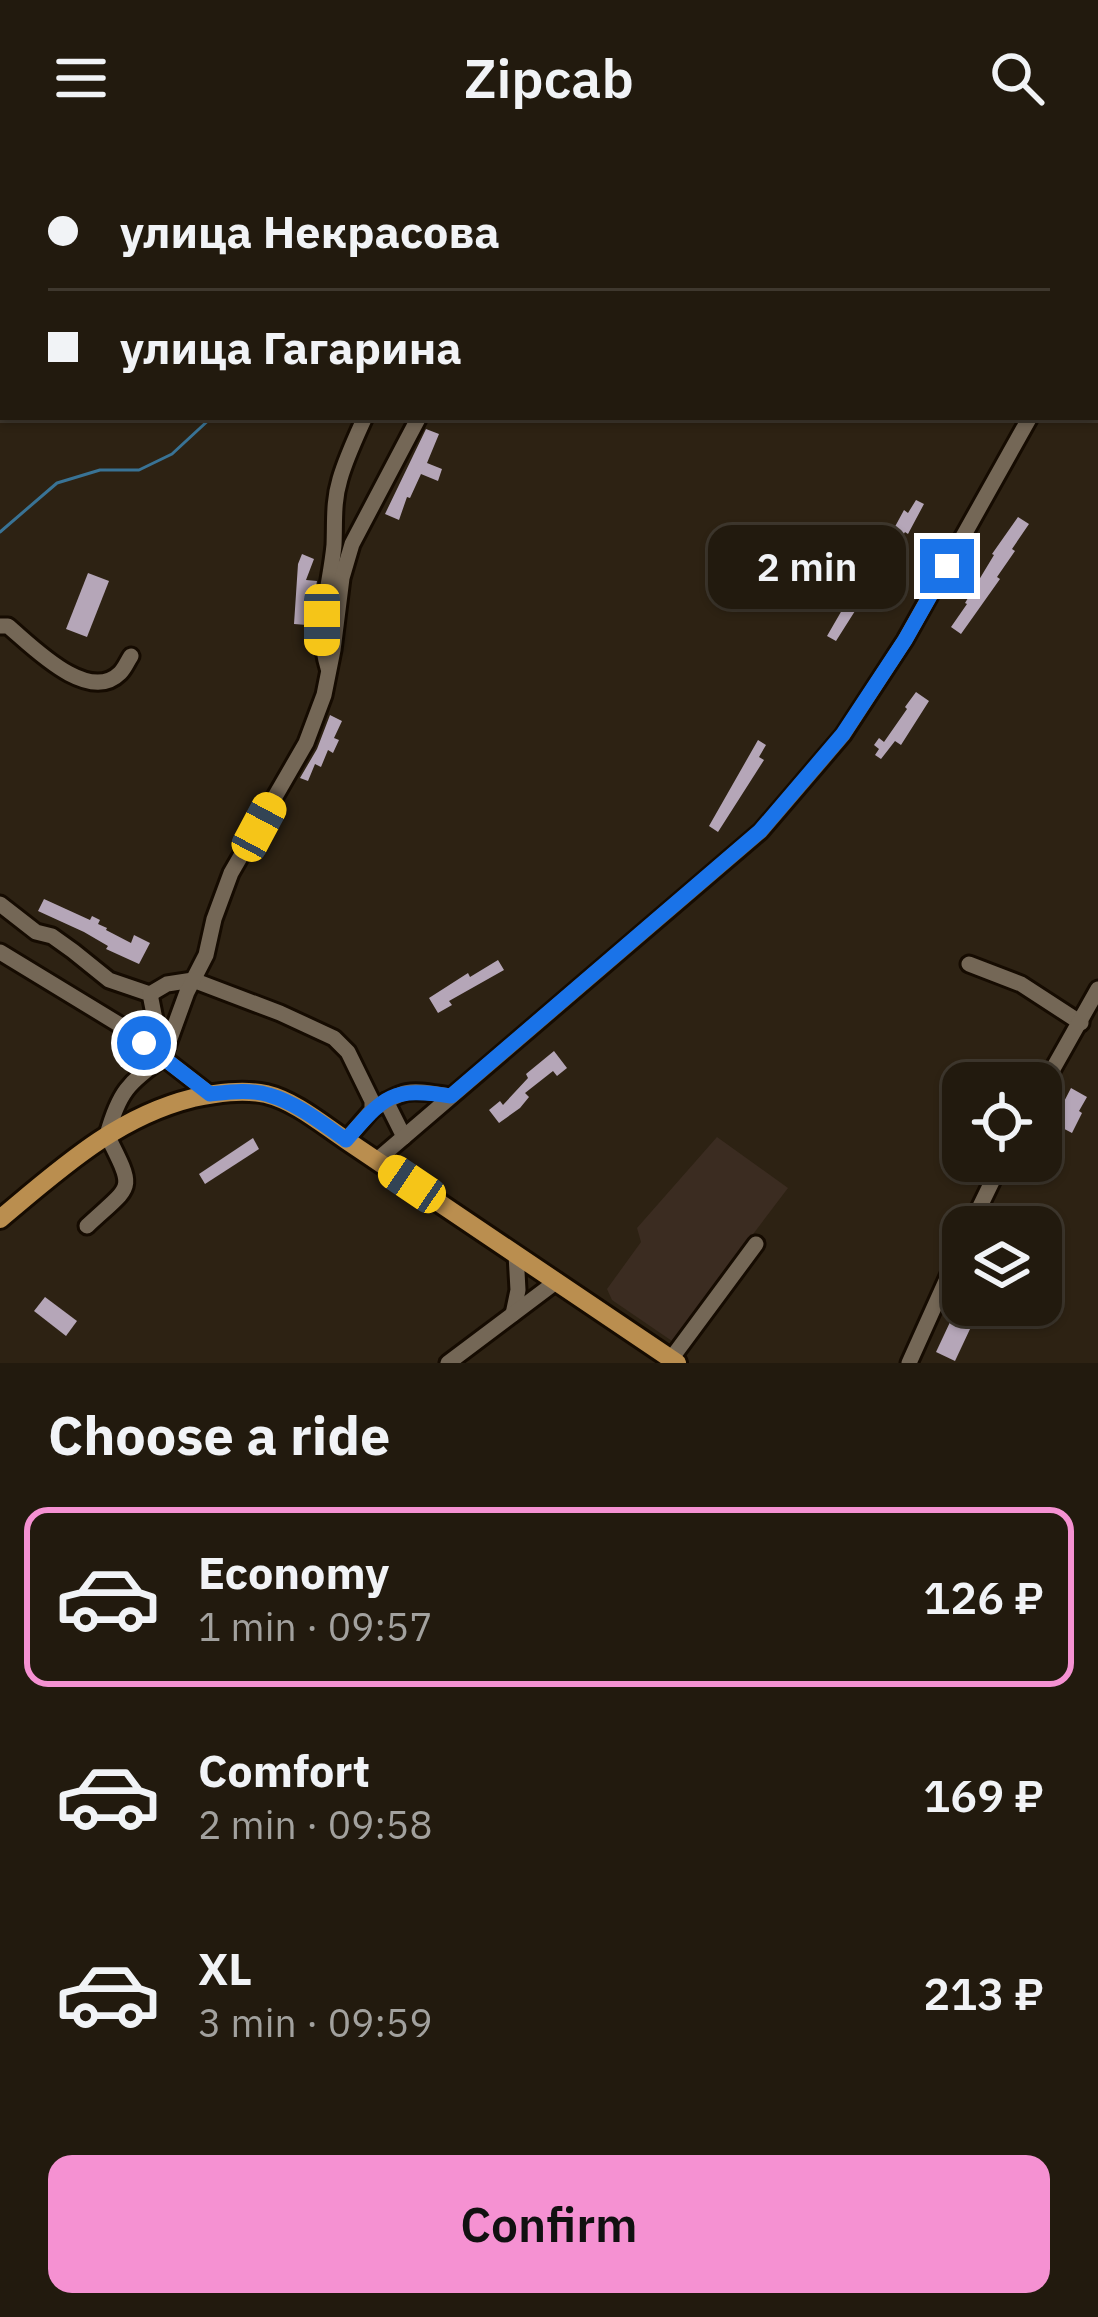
<!DOCTYPE html>
<meta charset="utf-8">
<style>
:root{--surface:#221a0e;--page:#2e271c;--text:#f1f3f6;--muted:#a2a19e;--line:#3f382e;--accent:#f591d2}
body{margin:0;font-family:"IBM Plex Sans",sans-serif;background:var(--page);color:var(--text);height:100vh;display:flex;flex-direction:column;font-size:45px;white-space:nowrap}
*{box-sizing:border-box;margin:0}
p{font-size:39px;color:var(--muted)}
.icon{flex:none;width:66px;height:66px;fill:none;stroke:currentColor;stroke-width:2;stroke-linecap:round;stroke-linejoin:round}
.map{position:relative;height:1207px;overflow:hidden}
.panel{display:flex;flex-direction:column;background:var(--surface);flex:1}
.panel>*{flex:none}
.hud{position:absolute;left:0px;top:0px;width:1098px;height:264px;box-shadow:0 3px 9px #0004,0 0 0 3px var(--line);display:grid;align-content:center;height:264px;padding:0 48px;background:var(--surface)}
.tools{position:absolute;left:942px;top:906px;display:grid;gap:24px}
.tools a{display:grid;place-items:center;width:120px;height:120px;border-radius:24px;background:var(--surface);box-shadow:0 3px 9px #0004,0 0 0 3px var(--line);font-size:60px}
.end{position:absolute;width:54px;height:54px;margin:-27px;border:15px solid #1a73e8;background:#fff;box-shadow:0 0 0 6px #fff}
.from{border-radius:50%}
.bubble{position:absolute;height:84px;border-radius:24px;background:var(--surface);box-shadow:0 3px 9px #0004,0 0 0 3px var(--line);font-size:39px;font-weight:600;line-height:84px;text-align:center}
.car{position:absolute;width:36px;height:72px;margin:-36px -18px;border-radius:15px;box-shadow:0 0 9px 3px #0007;background:linear-gradient(#f5c518 24%,#345 0 40%,#f5c518 0 76%,#345 0 86%,#f5c518 0)}
.hud b{display:flex;align-items:center;gap:42px;height:114px;font-size:45px}
.hud b+b{border-top:3px solid var(--line)}
.hud i{width:30px;height:30px;background:var(--text)}
ul{padding:0;list-style:none}
li{display:flex;align-items:center;gap:36px;height:180px;margin:0 24px 18px;padding:0 24px;border:6px solid transparent;border-radius:24px}
li div{flex:1}
li b{display:block;font-size:45px}
li em{font-style:normal;font-weight:600}
li.on{border-color:var(--accent)}
li>.icon{width:108px;height:108px;stroke-width:1.5}
h2{padding:0 48px;font-size:54px;line-height:144px}
.primary-button{display:flex;gap:24px;margin-top:auto;padding:24px 48px}
.primary-button a{flex:1;height:138px;border-radius:24px;background:var(--accent);color:#111;font-size:48px;font-weight:600;line-height:138px;text-align:center}
header{display:flex;justify-content:space-between;align-items:center;height:156px;padding:0 48px;background:var(--surface);font-size:54px;font-weight:600}
.map>svg:first-child{display:block}
.industrial{fill:#3b2c21}
.lines{fill:none;stroke-linecap:round;stroke-linejoin:round}
.stream{stroke:#397395;stroke-width:3}
.building{fill:#b5a6b8}
.minor-casing{stroke:#150b01;stroke-width:21}
.major-casing{stroke:#150b01;stroke-width:24}
.minor{stroke:#746756;stroke-width:15}
.major{stroke:#ba8e4f;stroke-width:18}
.route{stroke:#1a73e8;stroke-width:15}
</style>
<header><svg class="icon" aria-label="menu" viewBox="0 0 24 24"><path d="M4 6h16M4 12h16M4 18h16"/></svg>Zipcab<svg class="icon" aria-label="search" viewBox="0 0 24 24"><circle cx="10" cy="10" r="6"/><path d="M15 15l6 6"/></svg></header>
<div class="map">
<svg width="1098" height="1207" viewBox="0 0 1098 1207">
<rect width="100%" height="100%" fill="#2d2213"/>
<polygon class="industrial" points="717,981 788,1032 672,1185 612,1144 607,1133 641,1086 637,1072"/>
<g class="lines">
<g class="stream">
<polyline points="779,3 780,0"/>
<polyline points="0,376 57,327 100,314 139,314 172,298 212,261"/>
</g>
</g>
<g class="building">
<polygon points="426,273 439,278 427,307 442,313 438,325 421,318 410,342 407,341 399,364 385,358"/>
<polygon points="916,344 924,348 908,378 905,376 836,485 827,480 849,442 850,443 860,427 862,428 889,377 891,378 904,354 908,357"/>
<polygon points="1018,361 1029,368 1012,393 1015,395 997,421 1000,423 961,478 951,471 967,448 965,447 994,399 992,398"/>
<polygon points="302,398 314,403 306,424 317,425 314,442 310,442 307,469 294,468 298,408"/>
<polygon points="88,417 109,425 87,481 66,473"/>
<polygon points="916,536 929,545 901,589 895,585 881,603 875,599 879,593 874,589 879,582 884,586 907,553 905,551"/>
<polygon points="330,559 342,565 334,582 339,584 333,597 328,594 321,611 315,608 308,625 300,622 317,593"/>
<polygon points="758,584 766,589 759,601 764,604 718,676 709,670"/>
<polygon points="44,743 90,764 92,760 100,764 98,768 107,772 106,774 131,787 134,779 150,787 139,808 106,793 108,790 84,776 38,755"/>
<polygon points="498,804 504,814 449,845 452,849 438,857 429,842 468,817 470,821"/>
<polygon points="554,895 567,912 557,920 553,915 525,937 529,941 520,952 499,967 489,954 500,945 503,949 528,922 526,918"/>
<polygon points="1071,932 1087,941 1079,955 1082,957 1072,977 1053,967"/>
<polygon points="253,982 259,993 205,1028 199,1018"/>
<polygon points="45,1141 77,1165 66,1180 34,1155"/>
<polygon points="951,1164 970,1173 955,1205 936,1196"/>
</g>
<g class="lines">
<defs>
<g id="minor">
<polyline points="592,3 594,0"/>
<polyline points="1095,144 1098,138"/>
<polyline points="0,249 3,247"/>
<path d="M 0,470 L 8,470 C 31,489 88,549 120,517 C 125,512 127,506 131,500"/>
<path d="M 328,512 C 315,470 330,432 334,389 C 335,366 333,346 340,323 C 346,302 356,281 365,261"/>
<polyline points="0,748 36,776 52,780 73,795 109,824 150,838 162,899"/>
<polyline points="0,796 125,872 210,938"/>
<polyline points="969,808 1021,828 1081,867"/>
<polyline points="150,838 167,828 193,824 280,857 334,882 348,896 372,945 372,954 346,984"/>
<polyline points="163,902 187,836 206,799 214,763 231,717 306,587 324,539 333,494 342,422 352,388 419,261"/>
<polyline points="1041,934 1098,833"/>
<polyline points="386,945 404,981"/>
<path d="M 372,954 C 408,931 409,934 451,940"/>
<polyline points="377,1004 761,675 843,579 905,484 1030,261"/>
<path d="M 87,1070 C 133,1027 136,1037 107,979 C 119,936 128,927 163,902"/>
<polyline points="970,1071 1002,1005"/>
<polyline points="513,1158 518,1134 516,1098"/>
<polyline points="671,1203 756,1088"/>
<polyline points="448,1207 557,1125"/>
<polyline points="909,1207 963,1087"/>
</g>
<g id="major">
<polyline points="275,3 276,0"/>
<polyline points="0,205 3,204"/>
<path d="M 0,1063 C 60,1013 116,961 193,942 C 217,937 242,933 266,938 C 295,945 322,968 346,984 L 677,1207"/>
</g>
</defs>
<use href="#minor" class="minor-casing"/>
<use href="#major" class="major-casing"/>
<use href="#minor" class="minor"/>
<use href="#major" class="major"/>
</g>
<g class="lines">
<path class="route" d="M 144,887 L 210,938 C 229,936 251,933 269,939 C 297,947 323,968 346,984 C 385,939 392,931 451,940 L 760,675 L 843,578 L 905,484 L 947,410"/>
</g>
</svg>
<div class="tools">
<a><svg class="icon" aria-label="locate" viewBox="0 0 24 24"><circle cx="12" cy="12" r="6"/><path d="M12 2v4M12 18v4M2 12h4M18 12h4"/></svg></a>
<a><svg class="icon" aria-label="layers" viewBox="0 0 24 24"><path d="M12 4l9 5-9 5-9-5zM3 14l9 5 9-5"/></svg></a>
</div>
<i class="end from" style="left:144px;top:887px"></i>
<i class="end" style="left:947px;top:410px"></i>
<div class="bubble" style="left:708px;top:369px;width:198px">2 min</div>
<i class="car" style="left:322px;top:464px;rotate:180deg"></i>
<i class="car" style="left:259px;top:671px;rotate:28deg"></i>
<i class="car" style="left:412px;top:1028px;rotate:304deg"></i>
<div class="hud">
<b><i class="from"></i>улица Некрасова</b>
<b><i></i>улица Гагарина</b>
</div>
</div>
<section class="panel">
<h2>Choose a ride</h2>
<ul>
<li class="on"><svg class="icon" aria-label="car" viewBox="0 0 24 24"><path d="M5 17H2v-5l4-1 3-4h7l3 4 3 1v5h-3M9 17h6M6 11h13"/><circle cx="7" cy="17" r="2"/><circle cx="17" cy="17" r="2"/></svg><div><b>Economy</b><p>1 min · 09:57</p></div><em>126 ₽</em></li>
<li><svg class="icon" aria-label="car" viewBox="0 0 24 24"><path d="M5 17H2v-5l4-1 3-4h7l3 4 3 1v5h-3M9 17h6M6 11h13"/><circle cx="7" cy="17" r="2"/><circle cx="17" cy="17" r="2"/></svg><div><b>Comfort</b><p>2 min · 09:58</p></div><em>169 ₽</em></li>
<li><svg class="icon" aria-label="car" viewBox="0 0 24 24"><path d="M5 17H2v-5l4-1 3-4h7l3 4 3 1v5h-3M9 17h6M6 11h13"/><circle cx="7" cy="17" r="2"/><circle cx="17" cy="17" r="2"/></svg><div><b>XL</b><p>3 min · 09:59</p></div><em>213 ₽</em></li>
</ul>
<div class="primary-button"><a>Confirm</a></div>
</section>
